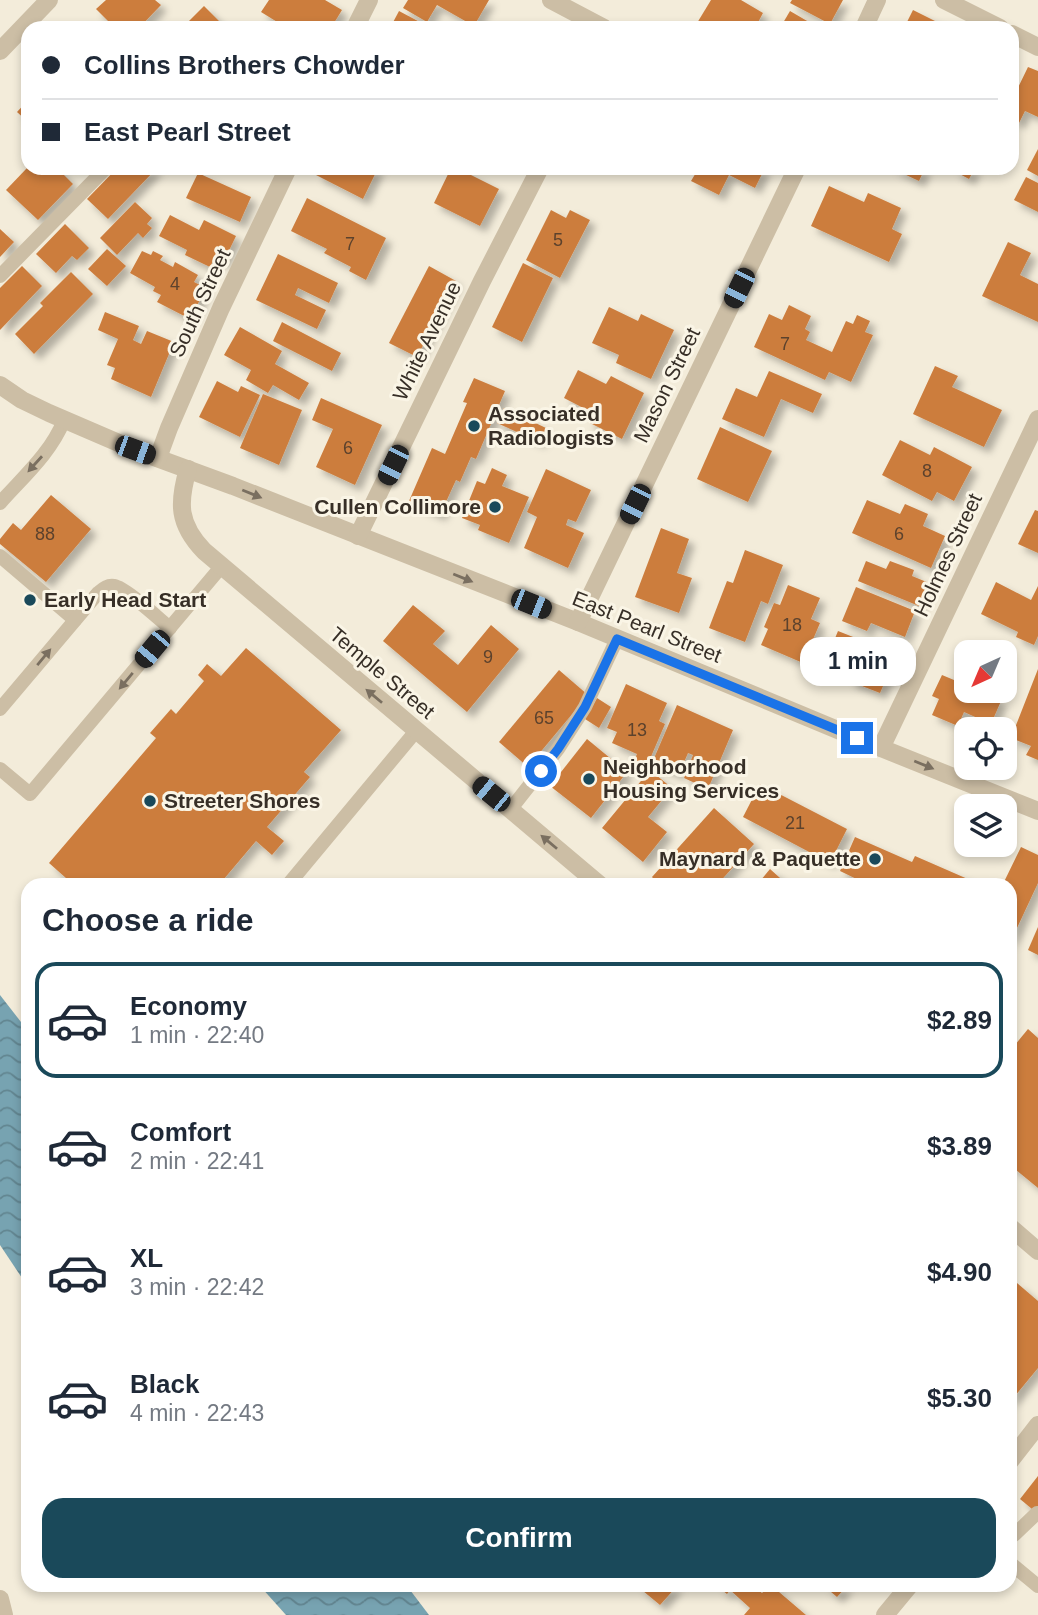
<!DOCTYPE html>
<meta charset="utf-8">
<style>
:root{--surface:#fff;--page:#f6f6f7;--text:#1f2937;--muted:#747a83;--line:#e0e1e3;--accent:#1a495a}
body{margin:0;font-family:Helvetica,sans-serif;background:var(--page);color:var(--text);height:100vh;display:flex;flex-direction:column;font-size:26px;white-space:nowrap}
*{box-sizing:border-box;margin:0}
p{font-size:23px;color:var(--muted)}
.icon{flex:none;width:38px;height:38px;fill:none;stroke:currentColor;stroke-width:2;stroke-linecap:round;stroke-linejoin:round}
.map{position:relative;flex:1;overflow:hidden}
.side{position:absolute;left:21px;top:878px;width:996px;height:714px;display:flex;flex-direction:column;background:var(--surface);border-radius:21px;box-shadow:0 4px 10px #0003}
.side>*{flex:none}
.guide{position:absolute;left:21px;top:21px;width:998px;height:154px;border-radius:21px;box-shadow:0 4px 10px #0003;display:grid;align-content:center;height:154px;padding:0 21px;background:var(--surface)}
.needle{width:46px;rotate:224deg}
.buttons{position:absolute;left:954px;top:640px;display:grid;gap:14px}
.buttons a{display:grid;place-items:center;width:63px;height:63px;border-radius:14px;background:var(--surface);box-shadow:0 4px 10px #0003;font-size:35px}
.end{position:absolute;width:32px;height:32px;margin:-16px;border:9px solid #1a73e8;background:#fff;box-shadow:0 0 0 4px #fff}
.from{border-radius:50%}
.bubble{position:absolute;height:49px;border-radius:21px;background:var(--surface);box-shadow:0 4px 10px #0003;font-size:23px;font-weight:600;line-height:49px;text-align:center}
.car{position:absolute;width:21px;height:42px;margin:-21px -10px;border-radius:9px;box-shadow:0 0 5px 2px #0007;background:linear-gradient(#222 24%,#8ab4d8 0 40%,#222 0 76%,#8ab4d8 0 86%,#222 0)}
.guide b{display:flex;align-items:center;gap:24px;height:66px;font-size:26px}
.guide b+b{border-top:2px solid var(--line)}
.guide i{width:18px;height:18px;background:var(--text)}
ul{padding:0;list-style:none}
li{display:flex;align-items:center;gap:21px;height:116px;margin:0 14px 10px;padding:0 7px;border:4px solid transparent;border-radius:21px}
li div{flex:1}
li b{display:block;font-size:26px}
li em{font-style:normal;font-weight:600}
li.selected{border-color:var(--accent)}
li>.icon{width:63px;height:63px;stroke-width:1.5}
h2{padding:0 21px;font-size:32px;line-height:84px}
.button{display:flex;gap:14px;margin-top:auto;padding:14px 21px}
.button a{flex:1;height:80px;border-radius:21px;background:var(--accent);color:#fff;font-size:28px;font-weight:600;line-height:80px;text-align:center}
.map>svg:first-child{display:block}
.water{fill:url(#water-waves)}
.building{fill:#cc7d3e;filter:url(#shadow)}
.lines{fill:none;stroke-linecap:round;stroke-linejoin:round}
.service{stroke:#ccbea5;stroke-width:14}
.minor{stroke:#ccbea5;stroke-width:18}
.tertiary{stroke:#ccbea5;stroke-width:18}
.oneway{fill:#7a6f60}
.route{stroke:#1a73e8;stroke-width:9}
.poi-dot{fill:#1a495a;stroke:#faf5e6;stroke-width:2.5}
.labels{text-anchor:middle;stroke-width:6;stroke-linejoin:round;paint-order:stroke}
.number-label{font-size:18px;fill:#5c422d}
.street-label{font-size:21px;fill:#372f27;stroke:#faf5e6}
.poi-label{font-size:21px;font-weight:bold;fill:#372f27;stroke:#faf5e6;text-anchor:start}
</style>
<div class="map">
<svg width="1038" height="1615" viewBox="0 0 1038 1615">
<defs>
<pattern id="water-waves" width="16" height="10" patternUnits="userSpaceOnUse" patternTransform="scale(1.75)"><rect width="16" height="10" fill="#77a3b1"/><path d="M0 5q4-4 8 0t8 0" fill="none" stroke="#628590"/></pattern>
<filter id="shadow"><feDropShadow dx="6" dy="6" stdDeviation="3.5" flood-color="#0004"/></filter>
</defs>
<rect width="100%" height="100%" fill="#f3ecda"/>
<g class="water">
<polygon points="0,995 28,1031 28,1287 0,1245"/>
<polygon points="260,1586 407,1586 429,1615 286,1615"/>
</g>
<g class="building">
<polygon points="106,0 155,0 161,5 139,28 115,28 96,9"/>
<polygon points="269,0 325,0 342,10 331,28 287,28 261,12"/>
<polygon points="408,0 489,0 474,26 437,5 427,22 403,8"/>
<polygon points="711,0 741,0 763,13 755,28 694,28"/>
<polygon points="792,0 843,0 830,24 790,3"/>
<polygon points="204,6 226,28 182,28"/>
<polygon points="913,10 949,28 904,28"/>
<polygon points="399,11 431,28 390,28"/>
<polygon points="790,11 814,25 812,28 780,28"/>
<polygon points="1028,67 1038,71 1038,117 1025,111 1019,123 1012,119 1012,100"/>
<polygon points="28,100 28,122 17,112"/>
<polygon points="1038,149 1038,176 1027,170"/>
<polygon points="27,168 57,168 73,184 38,220 6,190"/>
<polygon points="117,168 157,168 108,219 87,199"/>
<polygon points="320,168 378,168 363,199 316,175"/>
<polygon points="451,168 457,168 499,189 480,226 434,203"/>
<polygon points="692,168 765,168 755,188 729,175 719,195 691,181 697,171"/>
<polygon points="891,168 925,168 919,181"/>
<polygon points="956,168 975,168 969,179 954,171"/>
<polygon points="198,173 251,197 240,222 186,198"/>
<polygon points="1026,177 1038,183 1038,212 1014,200"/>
<polygon points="829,186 864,202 868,193 901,208 892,229 902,234 889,262 811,226"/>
<polygon points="307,198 386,238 366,280 349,271 351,267 324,253 327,249 291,231"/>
<polygon points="135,202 152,218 147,224 152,228 143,238 138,233 117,255 100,238"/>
<polygon points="551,210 566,218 570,210 590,220 560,278 526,260"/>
<polygon points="170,215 199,230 204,220 236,236 223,263 214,259 210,267 185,255 187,250 159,236"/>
<polygon points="65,224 89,248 77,260 72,256 56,273 36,254"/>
<polygon points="0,229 14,242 0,257"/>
<polygon points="1008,242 1031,253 1020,275 1038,284 1038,322 982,296"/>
<polygon points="107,249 126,266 107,286 88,269"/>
<polygon points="142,251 151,255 153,251 163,256 160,260 173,267 175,262 198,275 194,282 206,288 190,319 157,302 161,295 153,291 155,287 130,273"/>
<polygon points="278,254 338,283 329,303 298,288 295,295 326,310 317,329 256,300"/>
<polygon points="523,263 553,278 522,342 492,327"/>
<polygon points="22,266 42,286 0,330 0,288"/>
<polygon points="429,266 456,281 417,357 389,343"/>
<polygon points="71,272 93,294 34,354 15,334 43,306 40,303"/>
<polygon points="789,305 811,316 805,329 810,332 806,340 832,352 846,321 853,324 857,315 870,321 865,332 873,335 851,382 829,372 825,380 754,347 769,314 782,320"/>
<polygon points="609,307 638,321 641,314 674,330 651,379 616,363 619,355 592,343"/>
<polygon points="105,312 139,326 133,340 141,344 147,331 174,342 151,397 111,379 115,368 107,365 118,339 98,330"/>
<polygon points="282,322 341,353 332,371 273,341"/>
<polygon points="240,327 282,351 275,364 309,383 299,400 273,385 268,393 246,380 251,370 224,355"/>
<polygon points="935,366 958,376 952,387 1002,410 984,447 913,414"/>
<polygon points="578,370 606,384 611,376 644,393 622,439 588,422 593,413 564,398"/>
<polygon points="769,371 822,394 813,413 781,399 764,437 722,419 736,388 757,397"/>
<polygon points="474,378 505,391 476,459 471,457 460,482 456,480 440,515 409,501 432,448 445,454 467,403 463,402"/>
<polygon points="217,381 238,392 241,386 260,395 240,437 199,417"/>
<polygon points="263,394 302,410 279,465 240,448"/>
<polygon points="321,398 382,425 355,485 316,467 333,429 312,420"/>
<polygon points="504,408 546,428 539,442 497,423"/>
<polygon points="720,427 772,451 748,502 697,479"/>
<polygon points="900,440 930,455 934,447 972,467 954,501 937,492 932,501 882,475"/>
<polygon points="492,468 507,475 502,486 529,497 509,543 478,530 480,525 462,518 477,481 485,484"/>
<polygon points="546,469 591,490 576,522 568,519 566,525 584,533 568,568 524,548 537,517 527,512"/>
<polygon points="51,495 91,529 46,582 0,544 0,539 13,523 21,530"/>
<polygon points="867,500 900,514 905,504 928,514 923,526 945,536 931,568 852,533"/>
<polygon points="1035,510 1038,511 1038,553 1018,544"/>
<polygon points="661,528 689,539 677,573 692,578 679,613 635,597"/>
<polygon points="745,550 783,565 768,604 761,601 745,642 709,628 727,581 733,583"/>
<polygon points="866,561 886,569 890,561 914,570 912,576 929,583 919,606 858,581"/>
<polygon points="996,582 1031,600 1038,586 1038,636 1034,645 1016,637 1018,632 981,614"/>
<polygon points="788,585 820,598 811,619 820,623 803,663 761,645 768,629 764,627 774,603 780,605"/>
<polygon points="856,587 915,611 905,637 871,623 867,631 842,621"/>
<polygon points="413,605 445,631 433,644 458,665 491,625 519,649 467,712 383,641"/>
<polygon points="838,631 901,656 891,679 887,677 880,693 849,681 855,669 827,658"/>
<polygon points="246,648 341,730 304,772 310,777 267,827 284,841 272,855 256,841 218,886 75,886 49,863 156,738 150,733 171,709 176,714 204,681 198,675 207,664 221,676"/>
<polygon points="1038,669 1038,760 1026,755 1031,746 1011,738"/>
<polygon points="559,670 588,695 528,767 499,742"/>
<polygon points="942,675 966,685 966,691 979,691 1001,701 991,724 964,712 958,726 932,715 939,699 932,696"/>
<polygon points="626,684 667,703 659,721 665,724 644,773 631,767 637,754 612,743 617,732 607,728"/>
<polygon points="597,698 611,707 599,728 585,719"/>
<polygon points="677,705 733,730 708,789 684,778 693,755 688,753 679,774 652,763"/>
<polygon points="587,739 627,772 591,818 550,786"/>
<polygon points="650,770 672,788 648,817 667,832 643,862 602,828"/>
<polygon points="760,784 847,829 830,863 743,817"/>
<polygon points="714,808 754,844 716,886 660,886 652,877"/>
<polygon points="855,837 912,862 915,856 970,880 968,886 871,886 840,871"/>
<polygon points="1021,847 1038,855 1038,883 1010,943 1010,886 1002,886"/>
<polygon points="770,869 789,886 756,886"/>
<polygon points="1038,927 1038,955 1028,950"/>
<polygon points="1028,1029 1038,1038 1038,1188 1010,1165 1010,1051"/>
<polygon points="1017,1283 1038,1301 1038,1368 1010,1402 1010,1291"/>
<polygon points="1038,1476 1038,1514 1020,1499"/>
<polygon points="637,1586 677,1586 660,1605"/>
<polygon points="717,1586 753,1586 762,1593 769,1586 772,1586 806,1615 744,1615 750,1608 730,1590 727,1594"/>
<polygon points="824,1586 847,1586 837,1597"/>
</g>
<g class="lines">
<g class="service">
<polyline points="0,276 106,168"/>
<path d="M 0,503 C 23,477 51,453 64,420"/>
<polyline points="0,556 75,620"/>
<path d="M 0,709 L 98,593 C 103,589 107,585 114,586 C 126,588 159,619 170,628"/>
<polyline points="0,769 30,794 221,567"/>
<polyline points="510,810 558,749 585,707 617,639"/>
<polyline points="287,886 416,731"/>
<polyline points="1014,1535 1037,1513"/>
<polyline points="1010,1563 1038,1586"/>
</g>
<g class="minor">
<polyline points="551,0 604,28"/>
<polyline points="944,0 1000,28"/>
<polyline points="355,28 369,0"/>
<polyline points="864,28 877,0"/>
<polyline points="1012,34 1038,47"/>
<polyline points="0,385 22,400 49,413 135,450 233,486 578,622 881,748 1038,811"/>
<polyline points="158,458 169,428 221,308 288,168"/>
<path d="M 188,469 C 178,503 178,524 204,551 L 601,886"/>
<polyline points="358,536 482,281 540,168"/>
<polyline points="578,622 797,168"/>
<polyline points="881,748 1038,419"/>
<polyline points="1010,1227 1038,1251"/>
<polyline points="1010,1461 1038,1425"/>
<polyline points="0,1599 4,1615"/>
<polyline points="885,1615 909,1586"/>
</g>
<polyline class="tertiary" points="0,51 49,0"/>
</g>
<defs><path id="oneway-solid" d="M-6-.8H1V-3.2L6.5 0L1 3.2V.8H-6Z" transform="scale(1.75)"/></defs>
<g class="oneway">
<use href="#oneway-solid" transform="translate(35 464) rotate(132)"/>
<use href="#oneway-solid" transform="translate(252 494) rotate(22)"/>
<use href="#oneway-solid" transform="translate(463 578) rotate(22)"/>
<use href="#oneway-solid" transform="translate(44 657) rotate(-50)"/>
<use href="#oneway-solid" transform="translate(126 681) rotate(130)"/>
<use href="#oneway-solid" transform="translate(374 696) rotate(-140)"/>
<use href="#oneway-solid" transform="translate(924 765) rotate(22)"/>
<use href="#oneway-solid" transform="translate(549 842) rotate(-140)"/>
</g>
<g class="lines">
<polyline class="route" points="541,771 558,749 585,707 617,639 857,738"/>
</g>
<g class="poi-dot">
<circle cx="474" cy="426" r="7"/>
<circle cx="495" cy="507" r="7"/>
<circle cx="30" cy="600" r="7"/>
<circle cx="589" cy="779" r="7"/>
<circle cx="150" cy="801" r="7"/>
<circle cx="875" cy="859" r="7"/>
</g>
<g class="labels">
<g class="number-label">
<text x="558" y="246">5</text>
<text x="350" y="250">7</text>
<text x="175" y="290">4</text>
<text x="785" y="350">7</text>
<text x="348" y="454">6</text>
<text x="927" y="477">8</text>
<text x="45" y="540">88</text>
<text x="899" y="540">6</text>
<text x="792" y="631">18</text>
<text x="488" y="663">9</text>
<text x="544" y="724">65</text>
<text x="637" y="736">13</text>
<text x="795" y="829">21</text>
</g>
<g class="street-label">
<text transform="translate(200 303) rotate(-65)" y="7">South Street</text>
<text transform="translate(427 341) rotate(-64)" y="7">White Avenue</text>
<text transform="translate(667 385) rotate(-64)" y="7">Mason Street</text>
<text transform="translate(948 555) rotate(-65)" y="7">Holmes Street</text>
<text transform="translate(647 627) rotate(22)" y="7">East Pearl Street</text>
<text transform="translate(382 673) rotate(40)" y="7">Temple Street</text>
</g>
<g class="poi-label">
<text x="488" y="421">Associated<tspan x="488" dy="24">Radiologists</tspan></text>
<text x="481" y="514" text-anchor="end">Cullen Collimore</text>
<text x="44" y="607">Early Head Start</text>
<text x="603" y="774">Neighborhood<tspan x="603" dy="24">Housing Services</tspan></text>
<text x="164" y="808">Streeter Shores</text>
<text x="861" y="866" text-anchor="end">Maynard &amp; Paquette</text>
</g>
</g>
</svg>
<div class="buttons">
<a><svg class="needle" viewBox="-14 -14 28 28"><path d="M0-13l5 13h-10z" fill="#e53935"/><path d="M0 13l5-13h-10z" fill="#747a83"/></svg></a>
<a><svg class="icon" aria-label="locate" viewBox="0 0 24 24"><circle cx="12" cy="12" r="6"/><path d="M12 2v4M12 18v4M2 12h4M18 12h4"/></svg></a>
<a><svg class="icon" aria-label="layers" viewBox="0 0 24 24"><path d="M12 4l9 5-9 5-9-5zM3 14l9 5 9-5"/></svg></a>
</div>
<i class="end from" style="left:541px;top:771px"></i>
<i class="end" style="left:857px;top:738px"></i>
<div class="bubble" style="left:800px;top:637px;width:116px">1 min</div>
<i class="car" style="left:739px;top:288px;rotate:206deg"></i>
<i class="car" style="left:135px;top:450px;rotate:110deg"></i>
<i class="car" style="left:393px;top:465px;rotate:206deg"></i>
<i class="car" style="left:635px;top:504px;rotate:206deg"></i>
<i class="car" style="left:531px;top:604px;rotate:112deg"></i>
<i class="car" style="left:152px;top:649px;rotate:220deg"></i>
<i class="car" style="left:491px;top:794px;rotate:309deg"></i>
<div class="guide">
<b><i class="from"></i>Collins Brothers Chowder</b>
<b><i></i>East Pearl Street</b>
</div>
<section class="side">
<h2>Choose a ride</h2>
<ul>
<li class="selected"><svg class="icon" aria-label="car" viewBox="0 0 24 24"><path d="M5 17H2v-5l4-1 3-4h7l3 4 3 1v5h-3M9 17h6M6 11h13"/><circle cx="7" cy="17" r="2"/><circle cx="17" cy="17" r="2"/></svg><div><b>Economy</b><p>1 min · 22:40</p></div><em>$2.89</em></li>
<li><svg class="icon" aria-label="car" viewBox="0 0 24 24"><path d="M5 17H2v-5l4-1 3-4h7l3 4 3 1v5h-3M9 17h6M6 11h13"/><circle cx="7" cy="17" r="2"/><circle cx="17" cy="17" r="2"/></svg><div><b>Comfort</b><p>2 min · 22:41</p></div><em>$3.89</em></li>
<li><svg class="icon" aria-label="car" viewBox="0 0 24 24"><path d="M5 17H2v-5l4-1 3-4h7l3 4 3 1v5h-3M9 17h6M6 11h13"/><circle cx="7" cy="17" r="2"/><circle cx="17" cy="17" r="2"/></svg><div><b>XL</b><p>3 min · 22:42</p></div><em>$4.90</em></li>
<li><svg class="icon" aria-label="car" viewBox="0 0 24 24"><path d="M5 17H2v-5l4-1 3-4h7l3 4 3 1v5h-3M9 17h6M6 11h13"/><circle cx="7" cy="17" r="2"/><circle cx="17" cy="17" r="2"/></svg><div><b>Black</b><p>4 min · 22:43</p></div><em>$5.30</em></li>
</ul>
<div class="button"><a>Confirm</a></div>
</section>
</div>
